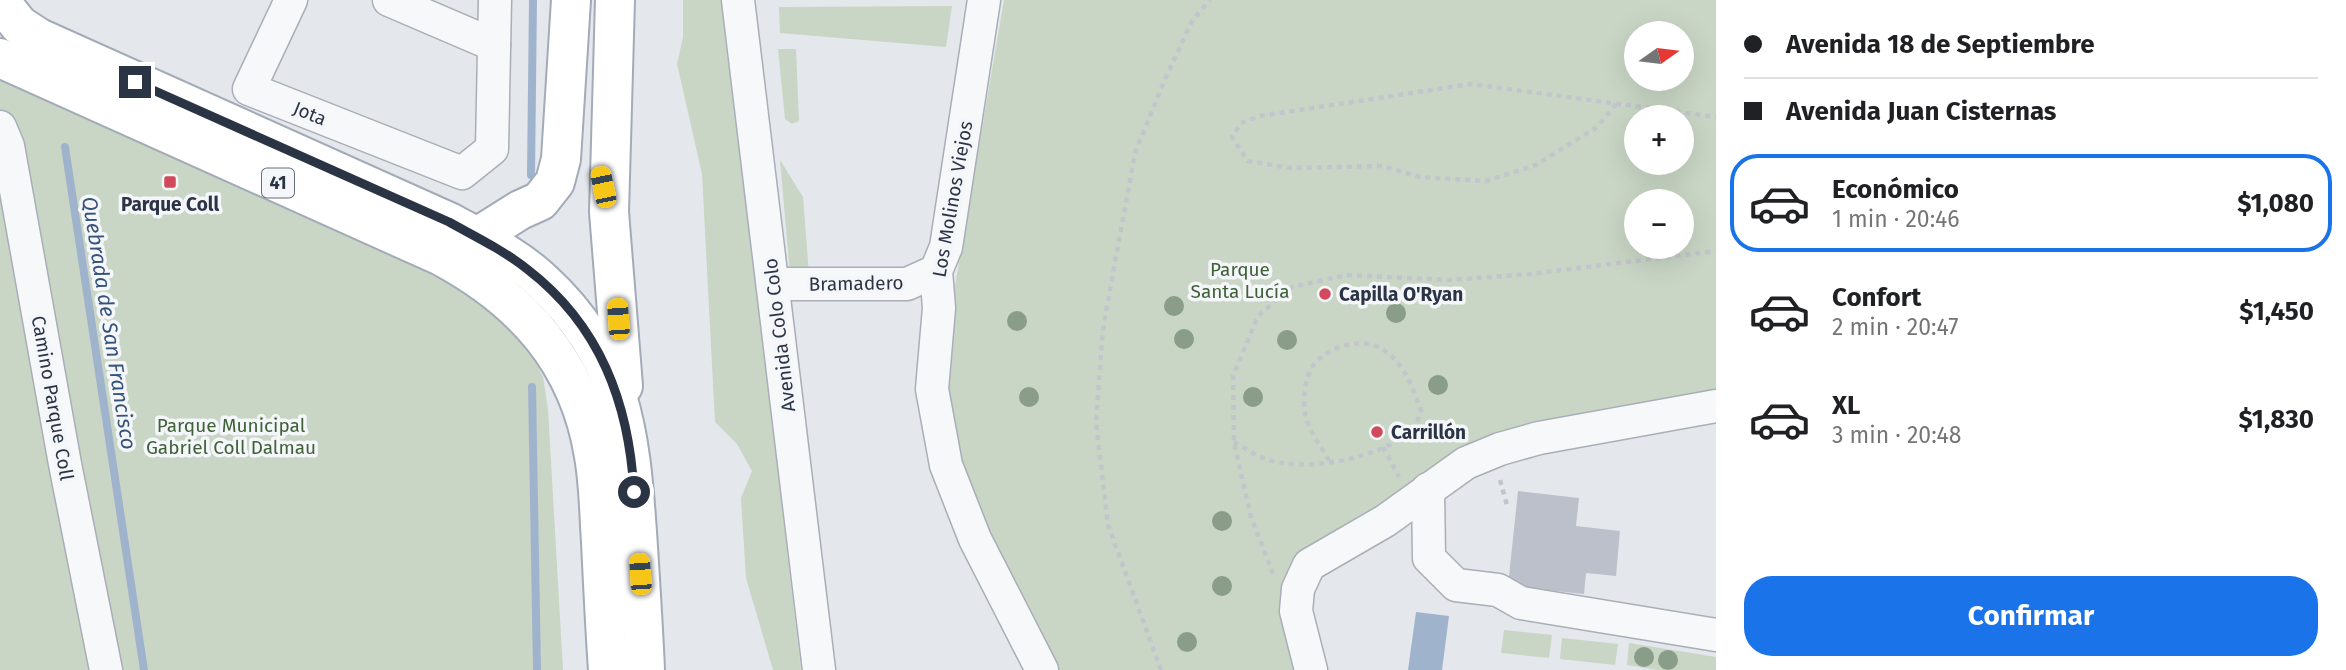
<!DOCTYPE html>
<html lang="es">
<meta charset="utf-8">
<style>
:root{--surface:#fff;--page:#f6f6f6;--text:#202124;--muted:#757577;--line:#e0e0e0;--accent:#1a73e8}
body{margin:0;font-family:"Fira Sans",sans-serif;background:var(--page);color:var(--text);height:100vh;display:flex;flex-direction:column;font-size:26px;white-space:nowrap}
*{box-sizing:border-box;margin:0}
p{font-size:23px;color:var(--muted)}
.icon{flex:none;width:38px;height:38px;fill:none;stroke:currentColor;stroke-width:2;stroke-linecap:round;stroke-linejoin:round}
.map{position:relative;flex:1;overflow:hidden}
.sheet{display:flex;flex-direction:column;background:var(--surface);width:630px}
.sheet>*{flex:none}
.top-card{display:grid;align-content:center;height:154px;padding:0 28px;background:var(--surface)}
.needle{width:46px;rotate:76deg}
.fabs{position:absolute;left:1624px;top:21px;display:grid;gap:14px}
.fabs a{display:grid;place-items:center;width:70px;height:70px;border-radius:50%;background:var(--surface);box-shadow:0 7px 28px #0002;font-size:35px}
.end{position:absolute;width:32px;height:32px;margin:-16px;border:9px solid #2b3445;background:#fff;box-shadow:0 0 0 4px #fff}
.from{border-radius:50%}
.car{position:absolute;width:21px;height:42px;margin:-21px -10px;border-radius:9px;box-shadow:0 0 5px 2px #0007;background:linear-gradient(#f5c518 24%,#345 0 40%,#f5c518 0 76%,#345 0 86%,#f5c518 0)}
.top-card b{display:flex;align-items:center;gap:24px;height:66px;font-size:26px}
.top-card b+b{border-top:2px solid var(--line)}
.top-card i{width:18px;height:18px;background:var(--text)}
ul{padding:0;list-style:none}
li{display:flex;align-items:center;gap:21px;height:98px;margin:0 14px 10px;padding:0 14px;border:4px solid transparent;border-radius:28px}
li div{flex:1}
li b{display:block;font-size:26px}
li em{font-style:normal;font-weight:700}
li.on{border-color:var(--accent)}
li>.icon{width:63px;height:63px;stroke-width:1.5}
.primary-button{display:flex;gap:14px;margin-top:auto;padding:14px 28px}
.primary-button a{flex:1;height:80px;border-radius:28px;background:var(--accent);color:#fff;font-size:28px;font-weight:700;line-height:80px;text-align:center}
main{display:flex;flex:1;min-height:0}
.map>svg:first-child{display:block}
.green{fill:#c9d6c5;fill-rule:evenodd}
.water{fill:#9fb4cc}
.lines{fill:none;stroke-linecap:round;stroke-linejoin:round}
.stream{stroke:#9fb4cc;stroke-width:8}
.building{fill:#bbc0ca}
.minor-casing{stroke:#a9aeb7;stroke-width:35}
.major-casing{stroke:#a3abb8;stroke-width:42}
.path{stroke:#c2c5cb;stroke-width:4.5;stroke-dasharray:5 5;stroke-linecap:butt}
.minor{stroke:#f7f8fa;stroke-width:32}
.major{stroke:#fff;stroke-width:38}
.tree{fill:#899d89}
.route{stroke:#2b3445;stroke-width:9}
.poi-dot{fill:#d1495b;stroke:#f4f6f9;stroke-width:2.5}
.labels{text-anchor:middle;stroke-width:7;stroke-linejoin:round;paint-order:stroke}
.shield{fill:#f4f6f9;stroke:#676e7b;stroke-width:2}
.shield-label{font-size:18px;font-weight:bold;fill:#2b3445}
.street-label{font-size:19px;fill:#2b3445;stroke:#f4f6f9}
.poi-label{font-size:19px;font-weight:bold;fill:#2b3445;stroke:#f4f6f9;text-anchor:start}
.park-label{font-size:19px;fill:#3f6138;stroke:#f4f6f9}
.water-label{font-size:21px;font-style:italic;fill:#34527a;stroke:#f4f6f9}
</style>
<main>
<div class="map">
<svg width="1716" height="670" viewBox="0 0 1716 670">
<rect width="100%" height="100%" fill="#e4e7ec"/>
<g class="green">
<polygon points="683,0 723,0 801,670 773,670 746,578 741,498 752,471 737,444 715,422 702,174 677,64 683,37"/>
<path d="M 1004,0 L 1716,0 L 1716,406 L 1539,438 L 1309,565 L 1311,670 L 1058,670 L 988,533 L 960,461 L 947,388 L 955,286 ZM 1636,33 L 1682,33 L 1682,79 L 1636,79 ZM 1636,117 L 1682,117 L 1682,163 L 1636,163 ZM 1636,201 L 1682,201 L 1682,247 L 1636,247 Z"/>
<polygon points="952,6 946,47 780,33 779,7"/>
<polygon points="778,49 796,49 799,121 792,124 785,119"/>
<polygon points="0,75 236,182 484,300 526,343 543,377 548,409 563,670 0,670"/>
<polygon points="780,160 803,197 809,274 790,273"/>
<polygon points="1504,630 1552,635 1549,658 1501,653"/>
<polygon points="1562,638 1618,644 1615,665 1560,659"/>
<polygon points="1629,643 1716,657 1716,670 1657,670 1627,665"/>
</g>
<polygon class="water" points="1416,612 1449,616 1442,670 1408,670"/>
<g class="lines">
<g class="stream">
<polyline points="65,147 144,670"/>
<polyline points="531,175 533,0"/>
<polyline points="532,387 537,670"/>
</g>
</g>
<polygon class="building" points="1518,491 1579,498 1576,526 1620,531 1616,576 1586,573 1584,594 1508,586"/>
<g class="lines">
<defs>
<g id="minor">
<polyline points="291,0 249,89 462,173 492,149 495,0"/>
<polyline points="389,0 494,45"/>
<polyline points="738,0 819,670"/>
<polyline points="984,0 946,247 936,271 939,308 932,389 946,465 975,539 1042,670"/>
<polyline points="0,127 8,146 65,464 106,670"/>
<polyline points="774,284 907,284 936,271"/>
<polyline points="1428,489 1429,558 1456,585 1498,590 1521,603 1716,635"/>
<polyline points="1311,670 1296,611 1298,589 1309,565 1385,521 1466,463 1500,449 1539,438 1716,406"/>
</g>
<g id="major">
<polyline points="615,0 609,212 623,386"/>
<path d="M 0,1 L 19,25 L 39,38 L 449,222 C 482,240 516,256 543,282 C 622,355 630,431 637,532 C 640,578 643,624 645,670"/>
<path d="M 0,58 L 441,256 C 523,300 579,362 594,456 C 599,484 599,513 601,542 C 603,584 605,627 608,670"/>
<polyline points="477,237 520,210 540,201 555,182 561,159 571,0"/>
</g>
</defs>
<use href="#minor" class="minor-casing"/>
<use href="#major" class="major-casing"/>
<g class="path">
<polyline points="1616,104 1597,127 1536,165 1486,181 1420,177 1382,166 1290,168 1248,161 1232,137 1241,123 1260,116 1471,84 1716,117"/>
<path d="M 1234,442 C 1243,447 1253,454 1263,458 C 1302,474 1382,459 1412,429 C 1417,425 1419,417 1421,410 C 1412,387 1406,366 1385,351 C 1365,336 1332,345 1316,362 C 1304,375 1303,398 1305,414 C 1308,430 1322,448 1330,462"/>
<polyline points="1383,447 1399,477"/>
<polyline points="1500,480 1507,505"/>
<polyline points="1273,574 1251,517 1234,442 1233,376 1258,316 1292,287 1346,275 1451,280 1530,274 1716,251"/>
<polyline points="1161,670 1108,525 1096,423 1103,328 1135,153 1165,79 1192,21 1210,0"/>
</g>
<use href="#minor" class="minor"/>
<use href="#major" class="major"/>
</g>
<g class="tree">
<circle cx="1174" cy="306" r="10"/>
<circle cx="1396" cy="313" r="10"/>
<circle cx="1017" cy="321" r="10"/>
<circle cx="1184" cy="339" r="10"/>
<circle cx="1287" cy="340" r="10"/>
<circle cx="1438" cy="385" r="10"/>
<circle cx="1029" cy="397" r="10"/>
<circle cx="1253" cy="397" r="10"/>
<circle cx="1222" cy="521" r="10"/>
<circle cx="1222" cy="586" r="10"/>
<circle cx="1187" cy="642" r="10"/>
<circle cx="1644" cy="657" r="10"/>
<circle cx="1668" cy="660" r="10"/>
</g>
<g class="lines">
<path class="route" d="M 135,82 L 449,222 C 476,237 503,250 527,269 C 600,325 629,403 634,492"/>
</g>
<g class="poi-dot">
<rect x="163" y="175" width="14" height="14" rx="3.5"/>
<circle cx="1325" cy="294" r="7"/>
<circle cx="1377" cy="432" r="7"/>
</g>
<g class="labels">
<rect class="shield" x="262" y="168.5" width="32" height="29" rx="5"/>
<g class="shield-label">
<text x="278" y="189">41</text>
</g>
<g class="street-label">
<text transform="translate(310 113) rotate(22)" y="7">Jota</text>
<text transform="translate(952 199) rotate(-80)" y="7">Los Molinos Viejos</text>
<text transform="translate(856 283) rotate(-1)" y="7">Bramadero</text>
<text transform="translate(779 335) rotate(-97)" y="7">Avenida Colo Colo</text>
<text transform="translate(53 398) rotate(80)" y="7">Camino Parque Coll</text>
</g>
<g class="poi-label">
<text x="170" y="211" text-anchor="middle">Parque Coll</text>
<text x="1339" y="301">Capilla O'Ryan</text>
<text x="1391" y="439">Carrillón</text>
</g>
<g class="park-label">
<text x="1240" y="276">Parque<tspan x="1240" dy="22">Santa Lucía</tspan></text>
<text x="231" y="432">Parque Municipal<tspan x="231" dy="22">Gabriel Coll Dalmau</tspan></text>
</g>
<g class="water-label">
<text transform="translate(109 323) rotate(81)" y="7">Quebrada de San Francisco</text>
</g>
</g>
</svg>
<div class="fabs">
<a><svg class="needle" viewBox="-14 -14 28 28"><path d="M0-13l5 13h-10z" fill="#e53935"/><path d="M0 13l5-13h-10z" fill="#757577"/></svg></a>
<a>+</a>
<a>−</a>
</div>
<i class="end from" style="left:634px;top:492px"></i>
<i class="end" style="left:135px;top:82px"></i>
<i class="car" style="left:603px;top:187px;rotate:348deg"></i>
<i class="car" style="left:618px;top:319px;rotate:356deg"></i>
<i class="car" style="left:640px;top:574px;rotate:356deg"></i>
</div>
<section class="sheet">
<div class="top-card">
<b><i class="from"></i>Avenida 18 de Septiembre</b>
<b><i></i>Avenida Juan Cisternas</b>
</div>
<ul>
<li class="on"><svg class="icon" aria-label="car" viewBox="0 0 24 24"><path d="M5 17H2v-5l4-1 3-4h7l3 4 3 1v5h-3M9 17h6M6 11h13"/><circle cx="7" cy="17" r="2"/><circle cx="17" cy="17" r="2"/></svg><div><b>Económico</b><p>1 min · 20:46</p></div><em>$1,080</em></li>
<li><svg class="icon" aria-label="car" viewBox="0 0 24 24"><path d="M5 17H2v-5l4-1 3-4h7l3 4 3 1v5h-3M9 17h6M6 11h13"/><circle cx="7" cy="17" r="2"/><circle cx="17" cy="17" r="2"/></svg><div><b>Confort</b><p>2 min · 20:47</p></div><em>$1,450</em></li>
<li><svg class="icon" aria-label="car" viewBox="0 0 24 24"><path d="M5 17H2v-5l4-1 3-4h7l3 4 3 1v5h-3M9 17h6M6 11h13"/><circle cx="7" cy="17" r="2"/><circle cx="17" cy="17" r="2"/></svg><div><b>XL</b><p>3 min · 20:48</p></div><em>$1,830</em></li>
</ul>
<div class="primary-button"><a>Confirmar</a></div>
</section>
</main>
